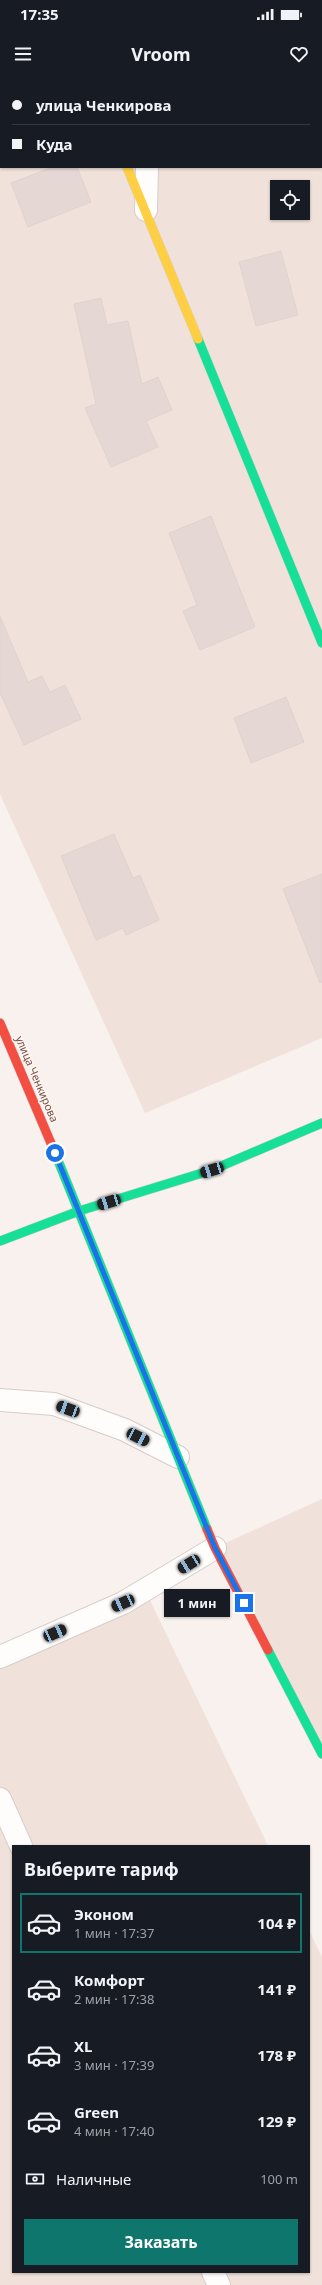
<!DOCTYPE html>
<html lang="ru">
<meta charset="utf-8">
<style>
:root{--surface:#171b24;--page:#242831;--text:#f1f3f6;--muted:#9ea1a6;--line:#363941;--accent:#0f766e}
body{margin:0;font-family:"Noto Sans",sans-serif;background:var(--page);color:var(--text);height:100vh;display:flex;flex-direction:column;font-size:15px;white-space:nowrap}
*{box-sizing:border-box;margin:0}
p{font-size:13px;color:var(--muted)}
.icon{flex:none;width:22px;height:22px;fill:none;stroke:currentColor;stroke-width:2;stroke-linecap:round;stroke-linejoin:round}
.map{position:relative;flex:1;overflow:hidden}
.sheet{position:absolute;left:12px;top:1765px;width:298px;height:428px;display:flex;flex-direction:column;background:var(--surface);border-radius:0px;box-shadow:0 1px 3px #0004}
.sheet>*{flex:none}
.guide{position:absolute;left:0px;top:0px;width:322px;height:88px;box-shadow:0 1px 3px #0004;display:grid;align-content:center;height:88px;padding:0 12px;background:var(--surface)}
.buttons{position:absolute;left:270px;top:100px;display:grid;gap:8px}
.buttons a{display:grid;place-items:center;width:40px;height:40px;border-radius:0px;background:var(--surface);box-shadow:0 1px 3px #0004;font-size:20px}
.end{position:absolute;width:18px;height:18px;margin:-9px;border:5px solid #1a73e8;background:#fff;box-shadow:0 0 0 2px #fff}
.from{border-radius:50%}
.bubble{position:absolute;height:28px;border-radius:0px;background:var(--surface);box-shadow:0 1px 3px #0004;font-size:13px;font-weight:700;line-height:28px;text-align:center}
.car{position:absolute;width:12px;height:24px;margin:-12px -6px;border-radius:5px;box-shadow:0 0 3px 1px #0007;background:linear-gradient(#222 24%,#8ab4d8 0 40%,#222 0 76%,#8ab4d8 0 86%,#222 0)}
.guide b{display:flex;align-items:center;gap:14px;height:38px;font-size:15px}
.guide b+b{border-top:1px solid var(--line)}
.guide i{width:10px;height:10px;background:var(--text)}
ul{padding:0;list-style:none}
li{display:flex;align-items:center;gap:12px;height:60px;margin:0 8px 6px;padding:0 4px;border:2px solid transparent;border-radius:0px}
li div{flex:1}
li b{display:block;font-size:15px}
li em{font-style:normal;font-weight:700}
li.current{border-color:var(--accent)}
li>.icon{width:36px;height:36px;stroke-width:1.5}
h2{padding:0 12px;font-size:18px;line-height:48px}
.pay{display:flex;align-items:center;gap:10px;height:44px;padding:0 12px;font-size:15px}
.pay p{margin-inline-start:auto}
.primary-button{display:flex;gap:8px;margin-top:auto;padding:8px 12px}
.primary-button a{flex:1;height:46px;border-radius:0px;background:var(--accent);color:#fff;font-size:16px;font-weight:700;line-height:46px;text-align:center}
.status{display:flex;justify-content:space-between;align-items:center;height:28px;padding:0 20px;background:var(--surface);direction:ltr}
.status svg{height:11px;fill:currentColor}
header{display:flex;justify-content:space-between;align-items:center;height:52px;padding:0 12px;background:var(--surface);font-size:18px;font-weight:700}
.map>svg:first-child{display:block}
.residential{fill:#f0e2db;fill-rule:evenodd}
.building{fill:#e4d7d4;stroke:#e0d3cf}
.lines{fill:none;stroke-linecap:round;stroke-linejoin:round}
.street-casing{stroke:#d6cdca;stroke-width:24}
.fast-casing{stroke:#d8cecb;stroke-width:10}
.slow-casing{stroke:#d8cecb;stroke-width:10}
.jam-casing{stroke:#d8cecb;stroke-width:10}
.street{stroke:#fefdfc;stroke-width:22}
.fast{stroke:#16e098;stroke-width:9}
.slow{stroke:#ffcf43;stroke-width:9}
.jam{stroke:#f24e42;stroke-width:9}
.route{stroke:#1a73e8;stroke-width:5}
.labels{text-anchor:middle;stroke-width:3;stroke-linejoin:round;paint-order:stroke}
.street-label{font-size:11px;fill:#76514d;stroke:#fef5ef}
</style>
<div class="status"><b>17:35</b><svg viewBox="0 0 49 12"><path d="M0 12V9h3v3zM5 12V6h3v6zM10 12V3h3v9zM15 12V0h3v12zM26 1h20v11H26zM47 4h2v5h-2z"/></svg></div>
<header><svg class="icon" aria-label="menu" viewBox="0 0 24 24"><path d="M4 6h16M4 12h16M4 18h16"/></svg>Vroom<svg class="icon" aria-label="heart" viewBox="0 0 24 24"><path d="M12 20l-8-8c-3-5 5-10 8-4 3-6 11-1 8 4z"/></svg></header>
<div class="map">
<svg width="322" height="2205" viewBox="0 0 322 2205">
<rect width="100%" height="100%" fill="#f8f1ed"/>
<g class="residential">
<path d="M 0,0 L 322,0 L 322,958 L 145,1033 L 0,714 ZM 1,1 L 321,1 L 321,87 L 1,87 ZM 277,107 L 303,107 L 303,133 L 277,133 Z"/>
<polygon points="322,1419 322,1680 219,1466"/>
<polygon points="147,1514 268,1766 13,1766 13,2192 309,2192 309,1850 322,1877 322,2205 0,2205 0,1577"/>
</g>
<g class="building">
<polygon points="53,87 77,87 91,122 28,147 11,103"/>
<polygon points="281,171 298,235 256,246 239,182"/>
<polygon points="101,218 107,245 128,241 142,304 158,297 172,330 146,341 158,367 111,387 85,328 96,324 74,224"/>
<polygon points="211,436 255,547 200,570 183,531 197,525 169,453"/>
<polygon points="0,536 28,602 42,596 50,612 65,605 81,639 24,665 0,613"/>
<polygon points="286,617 304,662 251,683 234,638"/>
<polygon points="114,754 133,798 140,795 159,840 126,855 123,848 96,860 61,776"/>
<polygon points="322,794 322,902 320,903 283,809"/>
</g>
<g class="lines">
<defs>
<g id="street">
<polyline points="88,0 89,1"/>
<polyline points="149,1 149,0"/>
<polyline points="146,130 147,87"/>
<polyline points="0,1320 54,1324 125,1350 178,1377"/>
<polyline points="0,1577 123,1523 215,1468"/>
<polyline points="0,1719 21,1766"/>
<polyline points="213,2192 219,2205"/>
</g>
<g id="fast">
<polyline points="198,259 322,563"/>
<polyline points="53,1068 207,1449"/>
<polyline points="0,1161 79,1131 212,1090 322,1043"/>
<polyline points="268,1570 322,1674"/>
</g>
<polyline id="slow" points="127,87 198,259"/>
<g id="jam">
<polyline points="0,943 53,1068"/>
<polyline points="207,1449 215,1468 268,1570"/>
</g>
</defs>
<use href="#street" class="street-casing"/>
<use href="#fast" class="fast-casing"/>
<use href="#slow" class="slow-casing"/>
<use href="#jam" class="jam-casing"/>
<use href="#street" class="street"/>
<use href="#fast" class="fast"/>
<use href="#slow" class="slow"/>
<use href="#jam" class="jam"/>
</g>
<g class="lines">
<polyline class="route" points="55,1073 215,1468 244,1523"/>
</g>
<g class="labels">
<g class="street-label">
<text transform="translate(37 999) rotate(67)" y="4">улица Ченкирова</text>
</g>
</g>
</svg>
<div class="buttons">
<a><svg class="icon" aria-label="locate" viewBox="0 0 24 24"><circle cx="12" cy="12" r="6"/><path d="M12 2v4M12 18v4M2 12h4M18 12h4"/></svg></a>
</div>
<i class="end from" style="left:55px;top:1073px"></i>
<i class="end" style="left:244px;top:1523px"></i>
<div class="bubble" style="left:164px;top:1509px;width:66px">1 мин</div>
<i class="car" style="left:212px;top:1090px;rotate:253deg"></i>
<i class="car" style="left:109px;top:1122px;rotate:253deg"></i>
<i class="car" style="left:68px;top:1329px;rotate:290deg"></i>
<i class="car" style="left:138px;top:1357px;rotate:117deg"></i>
<i class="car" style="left:189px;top:1484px;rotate:239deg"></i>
<i class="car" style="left:123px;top:1523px;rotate:246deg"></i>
<i class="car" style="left:55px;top:1553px;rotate:66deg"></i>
<div class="guide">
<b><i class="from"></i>улица Ченкирова</b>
<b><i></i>Куда</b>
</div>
<section class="sheet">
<h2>Выберите тариф</h2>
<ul>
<li class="current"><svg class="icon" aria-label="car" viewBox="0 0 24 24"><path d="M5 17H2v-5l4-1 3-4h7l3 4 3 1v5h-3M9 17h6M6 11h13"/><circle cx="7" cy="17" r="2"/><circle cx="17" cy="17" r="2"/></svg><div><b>Эконом</b><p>1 мин · 17:37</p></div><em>104 ₽</em></li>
<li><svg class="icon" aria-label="car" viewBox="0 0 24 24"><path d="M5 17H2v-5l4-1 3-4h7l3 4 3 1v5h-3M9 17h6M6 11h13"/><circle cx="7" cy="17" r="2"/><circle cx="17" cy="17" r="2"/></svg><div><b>Комфорт</b><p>2 мин · 17:38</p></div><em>141 ₽</em></li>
<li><svg class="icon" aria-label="car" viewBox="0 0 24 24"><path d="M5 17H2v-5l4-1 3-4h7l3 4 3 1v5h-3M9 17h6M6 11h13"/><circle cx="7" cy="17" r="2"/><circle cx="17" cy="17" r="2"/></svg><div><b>XL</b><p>3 мин · 17:39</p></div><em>178 ₽</em></li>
<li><svg class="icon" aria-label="car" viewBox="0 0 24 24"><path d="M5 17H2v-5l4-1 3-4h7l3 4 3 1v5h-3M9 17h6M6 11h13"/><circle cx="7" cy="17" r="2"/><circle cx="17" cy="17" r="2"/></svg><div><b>Green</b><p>4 мин · 17:40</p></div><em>129 ₽</em></li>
</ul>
<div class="pay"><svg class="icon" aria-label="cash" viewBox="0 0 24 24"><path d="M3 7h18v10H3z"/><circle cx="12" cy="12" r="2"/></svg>Наличные<p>100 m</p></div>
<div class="primary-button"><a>Заказать</a></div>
</section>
</div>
